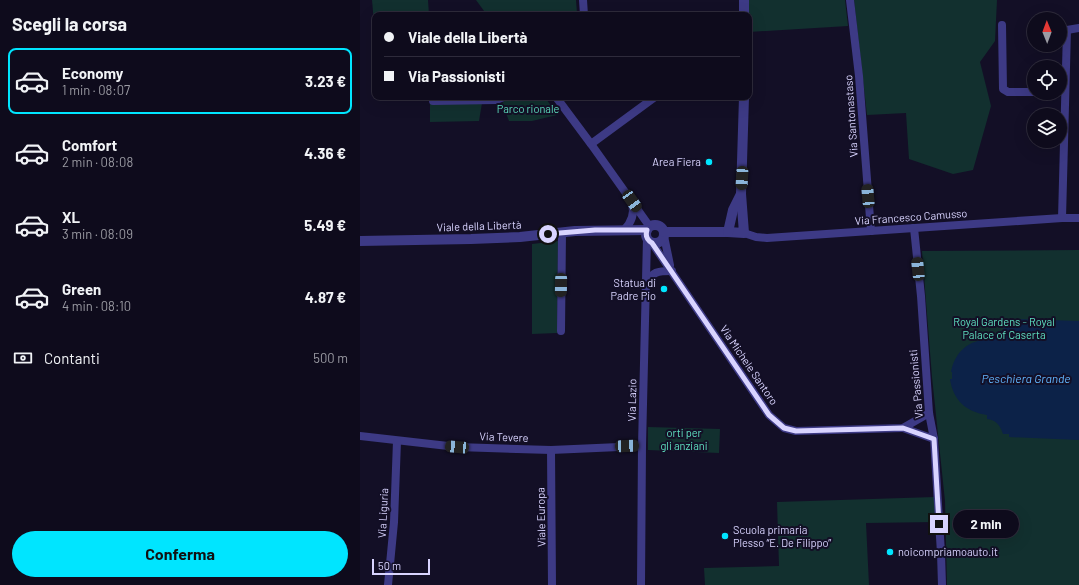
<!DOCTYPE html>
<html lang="it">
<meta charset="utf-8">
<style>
:root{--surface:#0e0b1c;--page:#171425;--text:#f1f3f6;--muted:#9b9ba3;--line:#2e2b3b;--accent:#00e5ff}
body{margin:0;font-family:Barlow,sans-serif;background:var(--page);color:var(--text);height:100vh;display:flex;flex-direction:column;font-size:15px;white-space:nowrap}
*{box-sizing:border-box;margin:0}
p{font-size:13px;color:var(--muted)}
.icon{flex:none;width:22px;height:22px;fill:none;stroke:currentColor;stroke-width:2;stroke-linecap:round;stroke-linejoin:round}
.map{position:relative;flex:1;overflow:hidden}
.panel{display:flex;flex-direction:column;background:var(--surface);width:360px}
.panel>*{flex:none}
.banner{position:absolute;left:12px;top:12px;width:380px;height:88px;border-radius:8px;box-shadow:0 4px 16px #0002,0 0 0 1px var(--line);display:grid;align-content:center;height:88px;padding:0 12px;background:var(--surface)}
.needle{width:26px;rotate:359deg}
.buttons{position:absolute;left:667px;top:12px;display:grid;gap:8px}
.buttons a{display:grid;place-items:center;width:40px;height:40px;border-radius:50%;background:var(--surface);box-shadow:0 4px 16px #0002,0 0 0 1px var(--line);font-size:20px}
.scale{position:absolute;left:12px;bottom:10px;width:58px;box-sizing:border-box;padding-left:4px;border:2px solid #d9d4ff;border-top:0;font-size:11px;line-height:14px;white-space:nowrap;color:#d9d4ff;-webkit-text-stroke:3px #130f26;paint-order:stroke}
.end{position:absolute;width:18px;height:18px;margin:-9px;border:5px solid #d9d4ff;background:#111;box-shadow:0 0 0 2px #111}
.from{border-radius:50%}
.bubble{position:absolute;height:28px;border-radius:14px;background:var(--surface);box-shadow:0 4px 16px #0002,0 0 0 1px var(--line);font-size:13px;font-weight:700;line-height:28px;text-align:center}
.car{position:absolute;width:12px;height:24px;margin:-12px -6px;border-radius:5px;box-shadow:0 0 3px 1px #0007;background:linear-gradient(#222 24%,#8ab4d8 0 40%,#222 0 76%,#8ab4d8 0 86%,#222 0)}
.banner b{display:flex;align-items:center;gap:14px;height:38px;font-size:15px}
.banner b+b{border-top:1px solid var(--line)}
.banner i{width:10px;height:10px;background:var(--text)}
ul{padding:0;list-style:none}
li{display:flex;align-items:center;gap:12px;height:66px;margin:0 8px 6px;padding:0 4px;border:2px solid transparent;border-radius:8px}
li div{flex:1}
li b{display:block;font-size:15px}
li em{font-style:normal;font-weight:700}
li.on{border-color:var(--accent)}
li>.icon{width:36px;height:36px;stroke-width:1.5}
h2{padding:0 12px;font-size:18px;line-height:48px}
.pay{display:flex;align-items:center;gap:10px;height:44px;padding:0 12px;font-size:15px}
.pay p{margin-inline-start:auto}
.cta{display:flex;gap:8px;margin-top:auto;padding:8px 12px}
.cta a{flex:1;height:46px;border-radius:24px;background:var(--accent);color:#111;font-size:16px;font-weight:700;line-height:46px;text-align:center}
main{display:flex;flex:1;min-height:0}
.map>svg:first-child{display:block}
.green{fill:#12302f}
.water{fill:#0c2248}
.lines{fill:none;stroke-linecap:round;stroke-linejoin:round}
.minor{stroke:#3d3a85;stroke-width:8}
.tertiary{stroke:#3d3a85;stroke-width:10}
.route{stroke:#d9d4ff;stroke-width:5}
.poi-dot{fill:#00e5ff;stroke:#130f26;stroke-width:1.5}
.labels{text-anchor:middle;stroke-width:4;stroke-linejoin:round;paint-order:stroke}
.park-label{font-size:11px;fill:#5fe0c0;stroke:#130f26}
.street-label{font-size:11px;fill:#d9d4ff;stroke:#130f26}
.poi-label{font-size:11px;fill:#d9d4ff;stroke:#130f26;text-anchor:end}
.water-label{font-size:12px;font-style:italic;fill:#62b6ff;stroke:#130f26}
</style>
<main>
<section class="panel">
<h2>Scegli la corsa</h2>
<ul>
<li class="on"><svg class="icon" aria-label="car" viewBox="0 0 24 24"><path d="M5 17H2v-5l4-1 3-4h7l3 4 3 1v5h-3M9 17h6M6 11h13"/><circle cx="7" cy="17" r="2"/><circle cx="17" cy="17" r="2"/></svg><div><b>Economy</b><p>1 min · 08:07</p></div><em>3.23 €</em></li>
<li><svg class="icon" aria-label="car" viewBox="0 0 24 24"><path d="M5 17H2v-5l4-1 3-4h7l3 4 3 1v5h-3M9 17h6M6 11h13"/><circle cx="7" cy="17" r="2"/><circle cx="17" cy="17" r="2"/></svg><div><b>Comfort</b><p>2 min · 08:08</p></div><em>4.36 €</em></li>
<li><svg class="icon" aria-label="car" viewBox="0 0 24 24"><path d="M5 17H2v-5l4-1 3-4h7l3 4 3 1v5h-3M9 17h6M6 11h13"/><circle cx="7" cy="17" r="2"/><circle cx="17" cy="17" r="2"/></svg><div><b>XL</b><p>3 min · 08:09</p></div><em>5.49 €</em></li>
<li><svg class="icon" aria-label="car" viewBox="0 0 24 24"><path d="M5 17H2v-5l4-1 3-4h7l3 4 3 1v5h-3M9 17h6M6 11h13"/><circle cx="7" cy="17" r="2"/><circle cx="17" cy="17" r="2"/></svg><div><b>Green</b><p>4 min · 08:10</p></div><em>4.87 €</em></li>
</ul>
<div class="pay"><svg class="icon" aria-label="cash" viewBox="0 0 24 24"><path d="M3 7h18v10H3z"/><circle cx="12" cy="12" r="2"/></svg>Contanti<p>500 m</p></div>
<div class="cta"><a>Conferma</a></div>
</section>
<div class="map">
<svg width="719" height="585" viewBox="0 0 719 585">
<rect width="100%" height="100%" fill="#130f26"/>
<g class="green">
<polygon points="12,0 68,0 69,15 15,15 15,35"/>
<polygon points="116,0 216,0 217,13 214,15 127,15"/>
<polygon points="388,0 485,0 488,26 389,32"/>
<polygon points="494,0 637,0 635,41 620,62 631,106 613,170 593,174 549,159 546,113 507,115"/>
<polygon points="150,97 185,97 197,115 172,121 149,121 142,103"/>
<polygon points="70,103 122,103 119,121 70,122"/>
<polygon points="198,241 197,333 172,334 172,244"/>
<polygon points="719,250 719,585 587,585 585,501 572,377 562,251"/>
<polygon points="288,427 360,429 359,453 288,450"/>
<polygon points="575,497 576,522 506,523 509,585 345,585 344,568 419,566 417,502"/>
</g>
<path class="water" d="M 654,319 L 719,321 L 719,440 L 649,437 L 649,434 L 643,434 C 640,425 636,420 627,419 L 627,415 C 606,412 593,400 590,379 L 592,379 L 592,372 L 591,372 C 595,351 609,340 630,339 L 630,335 C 640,334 644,330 647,322 L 653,322 Z"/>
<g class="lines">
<g class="minor">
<polyline points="223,0 224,15"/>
<polyline points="490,0 499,76 511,231"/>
<polyline points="642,25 643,89 648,92 674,92"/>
<polyline points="196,97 231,144 290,227"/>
<polyline points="73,101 136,100 144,97"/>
<polyline points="231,144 295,97"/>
<polyline points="702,218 707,30 719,28"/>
<polyline points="554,228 561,296 569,413 574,439 581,553 582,585"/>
<path d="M 264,230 C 271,223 275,215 272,204"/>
<polyline points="384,233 396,237 407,238 702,218 719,218"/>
<polyline points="304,236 310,265"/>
<polyline points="292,243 409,415 424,428 436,431 543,428 569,413"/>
<path d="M 286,285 C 292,271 298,271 312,271"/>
<polyline points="201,331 202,232"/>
<polyline points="543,428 574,439"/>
<polyline points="0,436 97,447 191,450 282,446"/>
<polyline points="191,450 192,585"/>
<polyline points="28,585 34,522 37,441"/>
<polyline points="281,585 282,446 287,238"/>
</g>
<g class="tertiary">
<polyline points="384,15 384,0"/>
<circle cx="295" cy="234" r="9"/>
<polyline points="304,232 368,232 384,233 381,194 384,97"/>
<polyline points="368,232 373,210 381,194"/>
<polyline points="0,241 111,239 160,237 215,231 287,230"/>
</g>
</g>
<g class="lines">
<path class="route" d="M 188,234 L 235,230 L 287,230 C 285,236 287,240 292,243 L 409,415 L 424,428 L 436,431 L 543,428 L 574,439 L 579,524"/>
</g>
<g class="poi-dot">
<circle cx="349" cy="162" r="4"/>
<circle cx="304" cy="289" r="4"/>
<circle cx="365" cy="536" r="4"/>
<circle cx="530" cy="552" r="4"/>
</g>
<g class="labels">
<g class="park-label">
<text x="168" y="113">Parco rionale</text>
<text x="644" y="326">Royal Gardens - Royal<tspan x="644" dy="13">Palace of Caserta</tspan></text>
<text x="324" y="437">orti per<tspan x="324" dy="13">gli anziani</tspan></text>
</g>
<g class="street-label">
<text transform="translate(491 116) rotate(-94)" y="4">Via Santonastaso</text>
<text transform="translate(551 217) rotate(-4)" y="4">Via Francesco Camusso</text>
<text transform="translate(119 226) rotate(-2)" y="4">Viale della Libertà</text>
<text transform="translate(389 365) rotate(56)" y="4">Via Michele Santoro</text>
<text transform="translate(556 384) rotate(-95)" y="4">Via Passionisti</text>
<text transform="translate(272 400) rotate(-89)" y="4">Via Lazio</text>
<text transform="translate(144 437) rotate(2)" y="4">Via Tevere</text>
<text transform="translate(23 513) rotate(-87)" y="4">Via Liguria</text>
<text transform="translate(181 517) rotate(-91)" y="4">Viale Europa</text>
</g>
<g class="poi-label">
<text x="341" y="166">Area Fiera</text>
<text x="296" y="287">Statua di<tspan x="296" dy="13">Padre Pio</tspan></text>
<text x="373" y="534" text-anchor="start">Scuola primaria<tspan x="373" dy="13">Plesso “E. De Filippo”</tspan></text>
<text x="538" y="556" text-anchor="start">noicompriamoauto.it</text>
</g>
<g class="water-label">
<text x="666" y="383">Peschiera Grande</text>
</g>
</g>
</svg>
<div class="buttons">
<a><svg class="needle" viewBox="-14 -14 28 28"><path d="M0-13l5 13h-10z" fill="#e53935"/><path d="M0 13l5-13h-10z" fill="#9b9ba3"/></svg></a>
<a><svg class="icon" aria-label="locate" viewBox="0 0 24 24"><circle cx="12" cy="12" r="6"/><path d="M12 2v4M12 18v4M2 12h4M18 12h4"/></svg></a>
<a><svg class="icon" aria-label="layers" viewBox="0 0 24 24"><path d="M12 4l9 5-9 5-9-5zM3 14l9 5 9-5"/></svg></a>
</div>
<div class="scale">50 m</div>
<i class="end from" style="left:188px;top:234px"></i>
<i class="end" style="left:579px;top:524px"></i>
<div class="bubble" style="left:593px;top:510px;width:66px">2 min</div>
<i class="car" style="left:382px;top:178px;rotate:183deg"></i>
<i class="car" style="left:508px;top:196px;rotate:355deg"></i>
<i class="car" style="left:272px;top:201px;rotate:145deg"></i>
<i class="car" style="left:558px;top:269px;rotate:354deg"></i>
<i class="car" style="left:201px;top:285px;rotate:181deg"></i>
<i class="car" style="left:267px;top:446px;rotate:88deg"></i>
<i class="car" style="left:97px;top:447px;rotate:275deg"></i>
<div class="banner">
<b><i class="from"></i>Viale della Libertà</b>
<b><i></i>Via Passionisti</b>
</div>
</div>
</main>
